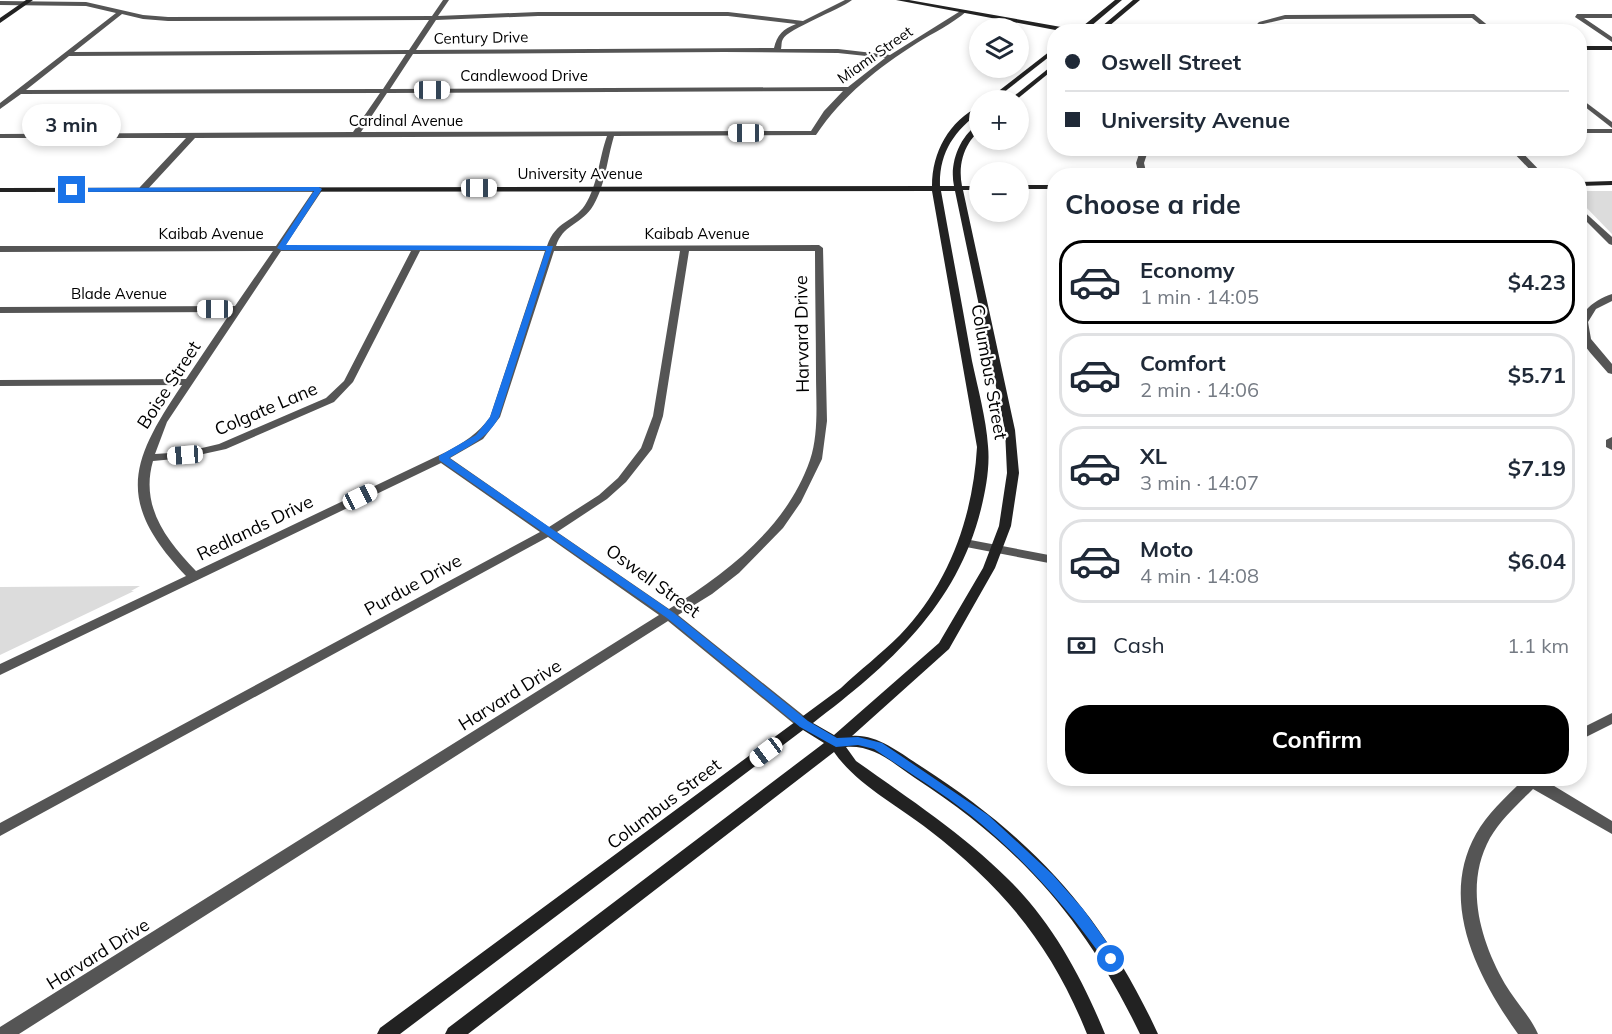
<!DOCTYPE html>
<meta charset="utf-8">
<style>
:root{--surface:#fff;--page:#f2f2f3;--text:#1f2937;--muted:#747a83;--line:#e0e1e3;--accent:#000}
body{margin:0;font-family:Mulish,sans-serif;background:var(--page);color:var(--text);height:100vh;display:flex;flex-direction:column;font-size:22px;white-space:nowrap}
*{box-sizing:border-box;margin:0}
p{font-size:20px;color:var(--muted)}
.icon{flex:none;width:33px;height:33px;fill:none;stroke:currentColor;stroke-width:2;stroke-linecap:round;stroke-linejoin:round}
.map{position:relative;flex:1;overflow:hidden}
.panel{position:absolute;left:1047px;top:168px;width:540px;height:618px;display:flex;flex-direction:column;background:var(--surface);border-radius:24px;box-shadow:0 3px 9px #0003}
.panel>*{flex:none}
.guide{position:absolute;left:1047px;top:24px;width:540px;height:132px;border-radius:24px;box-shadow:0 3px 9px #0003;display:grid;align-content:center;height:132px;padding:0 18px;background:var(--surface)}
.buttons{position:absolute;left:969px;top:18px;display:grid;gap:12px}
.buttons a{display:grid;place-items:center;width:60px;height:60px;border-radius:50%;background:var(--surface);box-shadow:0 3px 9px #0003;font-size:30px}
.end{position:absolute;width:27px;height:27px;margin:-14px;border:8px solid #1a73e8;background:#fff;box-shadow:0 0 0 3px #fff}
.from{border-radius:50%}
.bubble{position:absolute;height:42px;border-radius:21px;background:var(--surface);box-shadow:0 3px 9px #0003;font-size:20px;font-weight:700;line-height:42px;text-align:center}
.car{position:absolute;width:18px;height:36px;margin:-18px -9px;border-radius:8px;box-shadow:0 0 4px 2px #0007;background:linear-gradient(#fff 24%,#345 0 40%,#fff 0 76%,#345 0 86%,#fff 0)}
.guide b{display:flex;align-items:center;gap:21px;height:57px;font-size:22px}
.guide b+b{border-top:2px solid var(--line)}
.guide i{width:15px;height:15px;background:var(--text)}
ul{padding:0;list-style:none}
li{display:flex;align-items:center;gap:18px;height:84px;margin:0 12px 9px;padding:0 6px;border:3px solid var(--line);border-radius:24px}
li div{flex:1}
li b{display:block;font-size:22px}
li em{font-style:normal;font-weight:700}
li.current{border-color:var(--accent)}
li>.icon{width:54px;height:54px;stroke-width:1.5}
h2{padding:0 18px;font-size:27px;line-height:72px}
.pay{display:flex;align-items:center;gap:15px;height:66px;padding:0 18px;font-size:22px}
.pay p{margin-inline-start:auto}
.primary-button{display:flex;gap:12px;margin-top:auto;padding:12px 18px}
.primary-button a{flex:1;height:69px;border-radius:24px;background:var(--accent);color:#fff;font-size:24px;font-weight:700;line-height:69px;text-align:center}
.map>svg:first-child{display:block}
.green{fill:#dcdcdc}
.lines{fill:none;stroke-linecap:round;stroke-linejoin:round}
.street{fill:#555;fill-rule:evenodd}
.secondary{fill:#222;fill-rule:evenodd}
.route{fill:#1a73e8}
.labels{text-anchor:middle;stroke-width:4.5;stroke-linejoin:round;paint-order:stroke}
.far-street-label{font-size:15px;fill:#000;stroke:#fff}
.street-label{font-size:18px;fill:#000;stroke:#fff}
</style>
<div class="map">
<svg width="1612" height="1034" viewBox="0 0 1612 1034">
<rect width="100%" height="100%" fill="#fff"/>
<g class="green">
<polygon points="1580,191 1612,191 1612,234 1580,201"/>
<polygon points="140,586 131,591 134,591 0,655 0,587"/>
</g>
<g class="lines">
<g class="street">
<path d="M 443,0 L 449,0 L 438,16 L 538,12 L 728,12 L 803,21 L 845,0 L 852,0 C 839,10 788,29 783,39 C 781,42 782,45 781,49 L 838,49 L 890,55 L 962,10 L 967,11 C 952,24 933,33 917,43 C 878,68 843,95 816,135 L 614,136 C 607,159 605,189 591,209 C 579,225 563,225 556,246 L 819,245 L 823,248 L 827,421 L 822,459 L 801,502 L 783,528 L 739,573 L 712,594 L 678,615 L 809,720 L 811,724 L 809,728 L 804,729 L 799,728 L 668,621 L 19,1034 L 0,1034 L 0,1027 L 659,615 L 548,537 L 0,836 L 0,823 L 540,532 L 441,463 L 0,675 L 0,664 L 186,576 C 116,502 129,463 182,385 L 0,386 L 0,380 L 186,379 L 231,312 L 0,313 L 0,307 L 235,306 L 273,251 L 0,252 L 0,246 L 276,246 L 316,187 L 319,187 L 323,189 L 285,246 L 547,246 C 556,220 573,223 585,205 C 598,185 599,158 607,136 L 195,138 L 146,191 L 143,191 L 139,189 L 140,187 L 186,138 L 0,138 L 0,134 L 353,132 L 380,93 L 21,94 L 0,109 L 0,103 L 116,13 L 86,6 L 0,5 L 0,1 L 86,2 L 143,15 L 168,17 L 432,16 ZM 122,14 L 143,19 L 168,21 L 429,20 L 409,50 L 74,52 ZM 538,16 L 728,16 L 796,24 C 783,29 777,35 774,48 L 416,50 L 436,20 ZM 724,52 L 838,53 L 885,58 L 848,87 L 390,89 L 413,54 ZM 406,54 L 383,89 L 26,90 L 69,56 ZM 843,91 L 824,111 L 811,131 L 361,132 L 387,93 ZM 281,251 L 411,251 L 344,381 L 326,398 L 219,444 L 185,452 L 155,454 L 167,422 ZM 420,251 L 545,251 L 490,417 C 479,433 463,443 446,452 L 196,571 C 166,540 140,506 153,461 L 185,458 L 226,449 L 334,402 L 353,382 ZM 554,251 L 680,251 L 653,416 L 641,448 L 618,478 L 599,495 L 549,527 L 450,458 L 483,439 L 500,417 ZM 689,251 L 815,251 C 815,292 816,333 816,374 C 816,401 819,433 810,460 C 787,527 727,573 669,609 L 557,532 L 607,499 L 626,482 L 652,449 L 663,416 Z"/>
<polygon points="1474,14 1496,32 1489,32 1472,18 1285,19 1263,24 1257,32 1250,32 1259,22 1285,15"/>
<polygon points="1577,14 1612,14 1612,18 1584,18 1612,37 1612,42 1575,17"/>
<polygon points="1580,98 1612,122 1612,128 1580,103"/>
<rect x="1580" y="129" width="32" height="4"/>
<polygon points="1141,148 1149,148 1144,163 1147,176 1139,176 1136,163"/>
<polygon points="1509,148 1518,148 1545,176 1536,176"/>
<polygon points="1580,208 1612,237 1612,245 1609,244 1580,215"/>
<path d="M 1612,294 L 1612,301 L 1596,309 L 1588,322 L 1591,339 L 1612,364 L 1612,374 L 1608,373 C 1600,363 1587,351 1581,339 C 1571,317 1593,300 1612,294 Z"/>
<polygon points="1612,437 1612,450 1606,447 1606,440"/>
<polygon points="965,539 1054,556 1054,564 961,546 959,543 961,540"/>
<polygon points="1612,713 1612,724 1580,740 1580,729"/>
<path d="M 1519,778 L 1541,778 L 1612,821 L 1612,834 L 1533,789 C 1518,804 1501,819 1490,838 C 1464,885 1480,940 1505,984 C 1515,1001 1530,1016 1538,1034 L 1518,1034 C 1478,978 1438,902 1476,834 C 1487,814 1505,798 1521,782 Z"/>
</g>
<g class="secondary">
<polygon points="26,0 33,0 0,23 0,18"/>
<polygon points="896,0 909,0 1078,30 1115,0 1122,0 1084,32 1066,32"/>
<polygon points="1133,0 1140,0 1102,32 1095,32"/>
<rect x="1580" y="46" width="32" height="4"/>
<polygon points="1054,48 1054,53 994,100 987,100"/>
<polygon points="1054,64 1054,69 1016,100 1009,100"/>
<path d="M 980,106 L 980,112 C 954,131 939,153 940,186 L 954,186 C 949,163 960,135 980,123 C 980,132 973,136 969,143 C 961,156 959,171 962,186 L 980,186 L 980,190 L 963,190 L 1015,430 L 1019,473 L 1011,526 L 995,568 L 949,649 L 852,736 C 878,734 901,754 922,767 C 1032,838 1103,914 1158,1034 L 1140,1034 C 1085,920 1021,847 915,778 C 893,763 874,745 846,747 L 856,761 C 908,798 963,834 1008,879 C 1052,922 1082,978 1105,1034 L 1087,1034 C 1052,946 1003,887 929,830 C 897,805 857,785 834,752 L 468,1034 L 445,1034 L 448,1028 L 824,743 L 803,730 L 400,1034 L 377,1034 L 380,1028 L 841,688 C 860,670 881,654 900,635 C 949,584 973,517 977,447 L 932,191 L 0,192 L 0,188 L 932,186 C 932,152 949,121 980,106 ZM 941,191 L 955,191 L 1005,430 L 1007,473 L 999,526 L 983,568 L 939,643 L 834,735 L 813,723 C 889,665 957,606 981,509 C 986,489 990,466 988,446 C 986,418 978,389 972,361 C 962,304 951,247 941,191 Z"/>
<polygon points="1612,181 1612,185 1580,186 1580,182"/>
<rect x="1018" y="185" width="36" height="4"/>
</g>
</g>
<path class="route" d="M 319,187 L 322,189 L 286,245 L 553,246 L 499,417 C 488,438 469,446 449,458 L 674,613 L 808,721 L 837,738 L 858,737 L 882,743 L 988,815 L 1053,875 L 1083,909 L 1116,955 L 1118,959 L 1116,963 L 1106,963 C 1070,911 1029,864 980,823 C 948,796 909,773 874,749 L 858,745 L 836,747 L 800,727 L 667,618 L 439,460 L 439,456 L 476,435 L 490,417 L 546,250 L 281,250 L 277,248 L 314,191 L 72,192 L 68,190 L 72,188 Z"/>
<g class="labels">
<g class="far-street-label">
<text transform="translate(481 38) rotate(-1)" y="5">Century Drive</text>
<text transform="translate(875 55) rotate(-35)" y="5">Miami Street</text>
<text x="524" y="81">Candlewood Drive</text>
<text x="406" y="126">Cardinal Avenue</text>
<text x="580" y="179">University Avenue</text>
<text x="211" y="239">Kaibab Avenue</text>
<text x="697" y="239">Kaibab Avenue</text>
<text x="119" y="299">Blade Avenue</text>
</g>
<g class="street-label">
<text transform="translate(802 334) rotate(-91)" y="6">Harvard Drive</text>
<text transform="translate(989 372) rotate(80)" y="6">Columbus Street</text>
<text transform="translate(169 385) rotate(-57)" y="6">Boise Street</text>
<text transform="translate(266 409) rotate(-23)" y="6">Colgate Lane</text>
<text transform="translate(255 528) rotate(-26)" y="6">Redlands Drive</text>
<text transform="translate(653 581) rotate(36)" y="6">Oswell Street</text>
<text transform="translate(413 585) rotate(-29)" y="6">Purdue Drive</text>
<text transform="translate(510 695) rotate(-32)" y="6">Harvard Drive</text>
<text transform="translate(664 804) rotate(-37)" y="6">Columbus Street</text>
<text transform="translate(98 954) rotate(-32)" y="6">Harvard Drive</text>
</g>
</g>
</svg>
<div class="buttons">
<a><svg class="icon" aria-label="layers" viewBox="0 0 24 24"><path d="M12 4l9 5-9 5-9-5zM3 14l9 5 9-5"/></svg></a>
<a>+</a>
<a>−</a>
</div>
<i class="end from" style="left:1111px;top:959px"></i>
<i class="end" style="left:72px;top:190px"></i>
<div class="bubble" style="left:22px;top:104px;width:99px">3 min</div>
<i class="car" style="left:432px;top:90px;rotate:90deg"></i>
<i class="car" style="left:746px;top:133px;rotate:270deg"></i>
<i class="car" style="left:479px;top:188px;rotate:90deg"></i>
<i class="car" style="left:215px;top:309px;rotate:270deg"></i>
<i class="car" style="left:185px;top:455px;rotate:266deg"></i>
<i class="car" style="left:360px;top:497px;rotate:64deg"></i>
<i class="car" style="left:766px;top:752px;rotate:233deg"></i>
<div class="guide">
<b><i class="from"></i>Oswell Street</b>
<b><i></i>University Avenue</b>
</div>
<section class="panel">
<h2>Choose a ride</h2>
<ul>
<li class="current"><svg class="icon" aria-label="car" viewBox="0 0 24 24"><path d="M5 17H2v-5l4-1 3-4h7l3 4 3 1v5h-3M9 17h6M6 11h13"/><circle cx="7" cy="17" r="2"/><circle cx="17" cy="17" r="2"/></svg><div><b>Economy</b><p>1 min · 14:05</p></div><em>$4.23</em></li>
<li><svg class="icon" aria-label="car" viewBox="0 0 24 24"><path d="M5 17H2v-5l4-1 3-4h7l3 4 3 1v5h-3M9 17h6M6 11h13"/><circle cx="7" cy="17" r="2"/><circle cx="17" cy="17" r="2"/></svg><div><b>Comfort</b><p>2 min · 14:06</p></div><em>$5.71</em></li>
<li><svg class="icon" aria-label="car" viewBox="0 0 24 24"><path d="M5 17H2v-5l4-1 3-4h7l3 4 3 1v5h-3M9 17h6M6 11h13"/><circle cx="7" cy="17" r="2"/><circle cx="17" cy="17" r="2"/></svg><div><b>XL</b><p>3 min · 14:07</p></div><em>$7.19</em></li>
<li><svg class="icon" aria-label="car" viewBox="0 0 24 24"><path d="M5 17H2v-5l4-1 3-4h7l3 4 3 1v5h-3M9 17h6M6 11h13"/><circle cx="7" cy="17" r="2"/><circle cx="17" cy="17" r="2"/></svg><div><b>Moto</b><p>4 min · 14:08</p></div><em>$6.04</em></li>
</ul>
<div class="pay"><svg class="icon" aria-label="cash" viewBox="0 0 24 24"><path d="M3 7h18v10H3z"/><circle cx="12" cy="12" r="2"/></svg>Cash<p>1.1 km</p></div>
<div class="primary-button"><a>Confirm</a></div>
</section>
</div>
